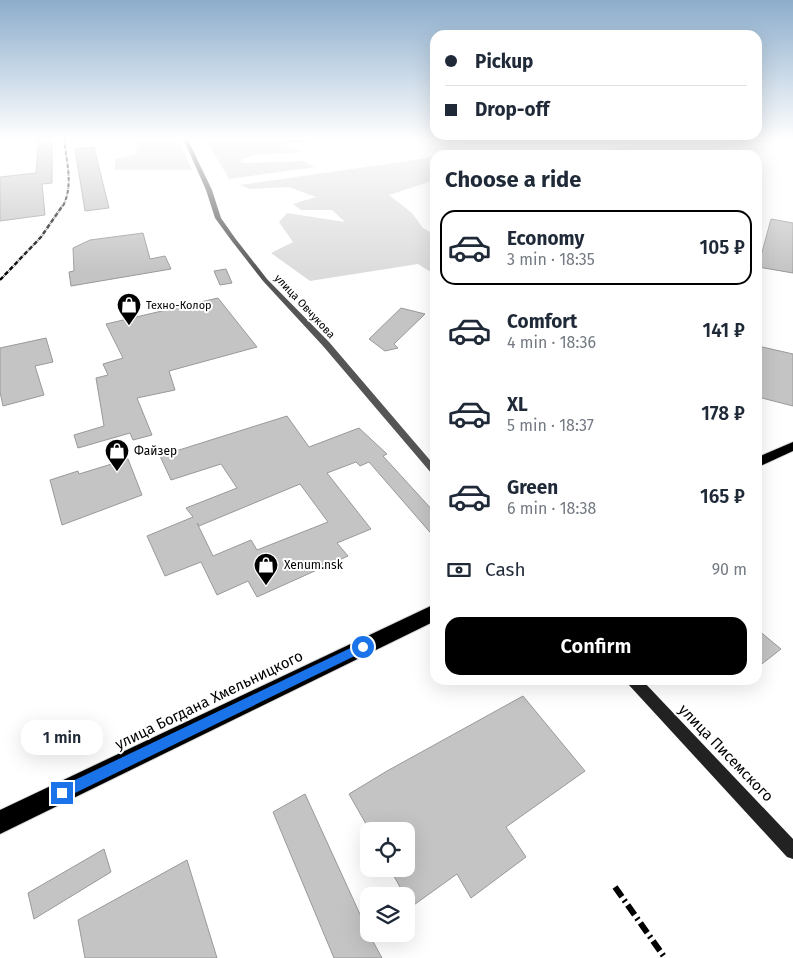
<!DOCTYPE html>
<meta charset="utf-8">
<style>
:root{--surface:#fff;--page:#f2f2f3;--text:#1f2937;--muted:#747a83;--line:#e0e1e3;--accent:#000}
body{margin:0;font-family:"Fira Sans",sans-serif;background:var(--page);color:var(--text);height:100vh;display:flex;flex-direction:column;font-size:19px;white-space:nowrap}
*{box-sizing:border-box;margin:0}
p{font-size:16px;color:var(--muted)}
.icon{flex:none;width:28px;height:28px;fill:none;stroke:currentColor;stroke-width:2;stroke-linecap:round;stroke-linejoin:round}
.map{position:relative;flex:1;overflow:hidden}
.sheet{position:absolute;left:430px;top:150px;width:332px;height:535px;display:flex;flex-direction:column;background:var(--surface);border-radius:15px;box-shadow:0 5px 20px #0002}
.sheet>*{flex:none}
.banner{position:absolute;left:430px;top:30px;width:332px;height:110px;border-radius:15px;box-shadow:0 5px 20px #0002;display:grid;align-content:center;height:110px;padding:0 15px;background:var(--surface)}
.buttons{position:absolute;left:360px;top:822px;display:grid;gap:10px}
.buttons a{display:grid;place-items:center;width:55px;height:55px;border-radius:10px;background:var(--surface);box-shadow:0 5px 20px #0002;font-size:25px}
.end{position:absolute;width:22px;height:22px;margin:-11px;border:6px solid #1a73e8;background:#fff;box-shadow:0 0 0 2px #fff}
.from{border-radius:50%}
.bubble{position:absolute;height:35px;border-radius:15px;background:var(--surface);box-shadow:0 5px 20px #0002;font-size:16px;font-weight:600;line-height:35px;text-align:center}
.banner b{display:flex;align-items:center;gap:18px;height:48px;font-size:19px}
.banner b+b{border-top:1px solid var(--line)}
.banner i{width:12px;height:12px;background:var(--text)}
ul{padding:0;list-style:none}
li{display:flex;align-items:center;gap:15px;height:75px;margin:0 10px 8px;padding:0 5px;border:2px solid transparent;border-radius:15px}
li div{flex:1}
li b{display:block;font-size:19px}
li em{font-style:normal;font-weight:600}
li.current{border-color:var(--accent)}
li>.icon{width:45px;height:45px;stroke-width:1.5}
h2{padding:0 15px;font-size:22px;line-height:60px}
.pay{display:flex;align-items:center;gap:12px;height:55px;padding:0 15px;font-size:19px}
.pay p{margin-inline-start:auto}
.action{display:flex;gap:10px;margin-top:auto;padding:10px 15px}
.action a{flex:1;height:58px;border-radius:15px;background:var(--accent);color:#fff;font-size:20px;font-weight:600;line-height:58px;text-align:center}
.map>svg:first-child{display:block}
.green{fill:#dcdcdc}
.building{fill:#c4c4c4;stroke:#999;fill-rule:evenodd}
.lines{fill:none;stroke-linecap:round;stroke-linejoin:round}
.highway-casing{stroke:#dbdbdb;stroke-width:2}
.street{fill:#555;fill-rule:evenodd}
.secondary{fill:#222;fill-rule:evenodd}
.highway{fill:#000;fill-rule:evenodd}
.rail-far2{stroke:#000;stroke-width:2;stroke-dasharray:4 1 0.5 1;stroke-linecap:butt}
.rail-far1{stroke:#000;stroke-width:2.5;stroke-dasharray:4.5 1 0.5 1;stroke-linecap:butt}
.rail{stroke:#000;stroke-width:6;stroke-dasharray:12 4 2 4;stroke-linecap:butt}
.route{fill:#1a73e8}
.labels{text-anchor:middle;stroke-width:4;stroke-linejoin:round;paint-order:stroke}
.far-poi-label{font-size:11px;fill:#000;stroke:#fff;text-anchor:start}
.far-street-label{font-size:11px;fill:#000;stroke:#fff}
.poi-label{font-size:12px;fill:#000;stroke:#fff;text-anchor:start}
.near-street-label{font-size:15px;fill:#000;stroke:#fff}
</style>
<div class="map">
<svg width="793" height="958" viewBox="0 0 793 958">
<rect width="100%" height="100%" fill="#fff"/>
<g class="green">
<polygon points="136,138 178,138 192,170 115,170 115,159 137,154"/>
<polygon points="205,138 317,138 319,141 279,144 303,152 253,155 239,161 245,163 303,161 315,167 229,179"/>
<polygon points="620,138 786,138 682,155 595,155 592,153 631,145"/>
<polygon points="435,157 435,180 389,195 412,213 423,228 435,235 435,270 429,271 418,264 310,281 271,253 293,242 279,222 287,213 345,222 332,210 301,210 293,204 316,197 289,187 250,189 240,185"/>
</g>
<g class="building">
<polygon points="39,138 52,138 52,183 42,184 45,215 0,221 0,177 36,173"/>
<polygon points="94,147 109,208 85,211 75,149"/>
<polygon points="771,219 793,223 793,273 758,267"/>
<polygon points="143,233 150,259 165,256 171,269 71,286 69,272 74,271 73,248 90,240"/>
<polygon points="226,269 232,283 220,285 214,271"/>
<polygon points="218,298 257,347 169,371 175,390 137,398 152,435 133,440 130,433 78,448 74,435 104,426 96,378 108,375 103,364 123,358 106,324"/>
<polygon points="401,308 425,314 394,344 398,348 385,351 369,339"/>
<polygon points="46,338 53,362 35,366 44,395 3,406 0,392 0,348"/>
<polygon points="758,346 793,354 793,406 758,397"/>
<path d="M 287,416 L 309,447 L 359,428 L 387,454 L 383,456 L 435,513 L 435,538 L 369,462 L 360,466 L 356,462 L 327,473 L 371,529 L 337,543 L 348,556 L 257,597 L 248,581 L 217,595 L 201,562 L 165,576 L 147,536 L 193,517 L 186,508 L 237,488 L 221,464 L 171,480 L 160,456 ZM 300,484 L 328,522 L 257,550 L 251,540 L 213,556 L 197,523 L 199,526 Z"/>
<polygon points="128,459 142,495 62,525 50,480 78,471 79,474"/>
<polygon points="758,630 781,649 758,667"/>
<polygon points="523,696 585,771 506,827 526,857 471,898 457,874 411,907 390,869 406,869 406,831 370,831 349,794 387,771"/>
<polygon points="305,794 369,934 382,958 334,958 273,812"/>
<polygon points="104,849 111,872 34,919 28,893"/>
<polygon points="187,860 217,958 85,958 78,920"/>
</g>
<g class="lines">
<defs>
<g id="highway">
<polygon points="793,442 793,451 758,467 758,457"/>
<polygon points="435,604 435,621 0,834 0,810"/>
</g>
</defs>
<use href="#highway" class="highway-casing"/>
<polygon class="street" points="183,138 187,138 212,190 221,218 235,238 267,279 329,342 435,466 435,475 432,474 323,346 263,281 231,240 215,218 206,190"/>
<polygon class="secondary" points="626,680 642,680 793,839 793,859 787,857 628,684"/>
<use href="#highway" class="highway"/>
<path class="rail-far2" d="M 63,206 C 74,184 66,161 64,138"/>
<polyline class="rail-far1" points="0,280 41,237 63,205"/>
<polyline class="rail" points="615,887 665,958"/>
</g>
<linearGradient id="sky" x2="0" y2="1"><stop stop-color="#8cadcc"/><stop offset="0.51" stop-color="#fff"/><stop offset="1" stop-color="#fff" stop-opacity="0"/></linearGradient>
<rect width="793" height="272" fill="url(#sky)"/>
<polygon class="route" points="363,642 367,644 369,647 367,650 67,797 62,799 58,797 56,793 58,788"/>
<defs>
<symbol id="shop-pin" viewBox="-11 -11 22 30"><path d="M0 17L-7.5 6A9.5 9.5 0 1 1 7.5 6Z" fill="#000" stroke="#fff"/><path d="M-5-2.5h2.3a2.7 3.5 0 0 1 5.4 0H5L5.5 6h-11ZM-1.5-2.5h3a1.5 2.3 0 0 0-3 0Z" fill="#fff"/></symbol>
</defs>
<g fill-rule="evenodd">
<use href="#shop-pin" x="115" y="291" width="28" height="38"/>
<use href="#shop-pin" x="103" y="437" width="28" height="38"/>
<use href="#shop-pin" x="252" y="551" width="28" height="38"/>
</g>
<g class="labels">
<g class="far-poi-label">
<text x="146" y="309">Техно-Колор</text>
</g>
<g class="far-street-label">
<text transform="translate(305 306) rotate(47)" y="4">улица Овчукова</text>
</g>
<g class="poi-label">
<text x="134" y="455">Файзер</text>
<text x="284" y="569">Xenum.nsk</text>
</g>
<g class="near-street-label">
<text transform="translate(209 700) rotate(-26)" y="5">улица Богдана Хмельницкого</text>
<text transform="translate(726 753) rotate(46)" y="5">улица Писемского</text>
</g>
</g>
</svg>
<div class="buttons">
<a><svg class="icon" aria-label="locate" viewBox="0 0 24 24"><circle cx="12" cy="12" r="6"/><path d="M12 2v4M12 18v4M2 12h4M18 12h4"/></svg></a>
<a><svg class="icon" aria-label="layers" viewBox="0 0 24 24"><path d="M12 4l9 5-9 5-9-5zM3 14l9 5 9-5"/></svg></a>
</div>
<i class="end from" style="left:363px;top:647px"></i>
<i class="end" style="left:62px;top:793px"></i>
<div class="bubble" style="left:21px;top:720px;width:82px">1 min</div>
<div class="banner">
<b><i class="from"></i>Pickup</b>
<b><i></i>Drop-off</b>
</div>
<section class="sheet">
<h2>Choose a ride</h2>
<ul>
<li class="current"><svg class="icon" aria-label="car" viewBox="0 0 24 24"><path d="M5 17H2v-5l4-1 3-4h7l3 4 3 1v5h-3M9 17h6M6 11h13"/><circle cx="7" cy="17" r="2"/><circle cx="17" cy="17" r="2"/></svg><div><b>Economy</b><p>3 min · 18:35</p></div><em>105 ₽</em></li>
<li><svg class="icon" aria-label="car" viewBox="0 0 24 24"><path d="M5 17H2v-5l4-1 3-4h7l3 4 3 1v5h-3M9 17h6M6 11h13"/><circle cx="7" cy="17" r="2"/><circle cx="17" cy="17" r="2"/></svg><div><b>Comfort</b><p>4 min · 18:36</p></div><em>141 ₽</em></li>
<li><svg class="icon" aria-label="car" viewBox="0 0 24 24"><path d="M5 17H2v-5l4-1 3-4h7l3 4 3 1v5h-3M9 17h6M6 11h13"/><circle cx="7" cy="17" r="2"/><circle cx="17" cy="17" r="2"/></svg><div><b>XL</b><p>5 min · 18:37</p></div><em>178 ₽</em></li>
<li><svg class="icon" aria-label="car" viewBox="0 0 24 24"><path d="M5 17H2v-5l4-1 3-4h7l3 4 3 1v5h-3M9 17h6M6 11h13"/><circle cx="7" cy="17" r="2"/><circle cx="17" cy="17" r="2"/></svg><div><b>Green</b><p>6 min · 18:38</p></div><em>165 ₽</em></li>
</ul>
<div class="pay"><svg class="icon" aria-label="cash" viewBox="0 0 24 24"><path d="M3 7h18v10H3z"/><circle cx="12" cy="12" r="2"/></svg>Cash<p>90 m</p></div>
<div class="action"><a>Confirm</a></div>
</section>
</div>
